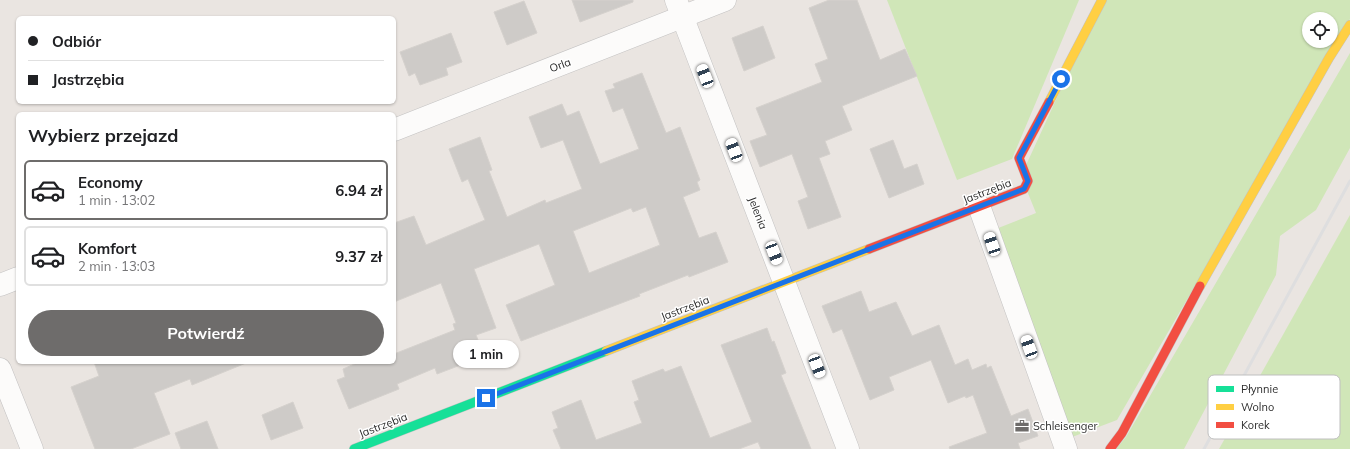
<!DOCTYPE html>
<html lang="pl">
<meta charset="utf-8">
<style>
:root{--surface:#fff;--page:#f6f6f6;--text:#202124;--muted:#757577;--line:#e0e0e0;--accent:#6e6c6b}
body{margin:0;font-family:Mulish,sans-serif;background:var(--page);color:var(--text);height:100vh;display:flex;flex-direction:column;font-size:15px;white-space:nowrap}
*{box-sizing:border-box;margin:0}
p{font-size:13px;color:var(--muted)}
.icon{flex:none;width:22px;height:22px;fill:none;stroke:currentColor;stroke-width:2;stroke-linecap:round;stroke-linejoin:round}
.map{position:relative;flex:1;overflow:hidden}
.details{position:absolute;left:16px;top:112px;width:380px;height:252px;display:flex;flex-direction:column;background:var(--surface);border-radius:6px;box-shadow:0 1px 3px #0004}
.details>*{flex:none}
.banner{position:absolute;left:16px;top:16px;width:380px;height:88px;border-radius:6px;box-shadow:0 1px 3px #0004;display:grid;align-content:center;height:88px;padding:0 12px;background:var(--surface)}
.fabs{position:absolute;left:1302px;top:12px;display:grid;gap:8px}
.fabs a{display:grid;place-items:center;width:36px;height:36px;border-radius:50%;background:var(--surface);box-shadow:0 1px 3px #0004;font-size:20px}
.end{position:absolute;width:18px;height:18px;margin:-9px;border:5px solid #1a73e8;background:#fff;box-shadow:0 0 0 2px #fff}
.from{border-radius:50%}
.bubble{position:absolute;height:28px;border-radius:14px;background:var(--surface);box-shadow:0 1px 3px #0004;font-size:13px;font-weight:700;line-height:28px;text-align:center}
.car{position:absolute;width:12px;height:24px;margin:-12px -6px;border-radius:5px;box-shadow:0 0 3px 1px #0007;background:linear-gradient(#fff 24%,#345 0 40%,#fff 0 76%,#345 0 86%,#fff 0)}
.banner b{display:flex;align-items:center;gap:14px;height:38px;font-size:15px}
.banner b+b{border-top:1px solid var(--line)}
.banner i{width:10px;height:10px;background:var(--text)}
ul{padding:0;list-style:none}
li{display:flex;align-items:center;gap:12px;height:60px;margin:0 8px 6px;padding:0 4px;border:2px solid var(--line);border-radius:6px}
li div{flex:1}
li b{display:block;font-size:15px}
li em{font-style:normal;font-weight:700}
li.current{border-color:var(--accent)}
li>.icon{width:36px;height:36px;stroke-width:1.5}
h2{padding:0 12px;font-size:18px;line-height:48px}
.button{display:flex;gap:8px;margin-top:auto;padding:8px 12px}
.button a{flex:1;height:46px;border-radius:24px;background:var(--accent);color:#fff;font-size:16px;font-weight:700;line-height:46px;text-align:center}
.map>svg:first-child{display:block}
.green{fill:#d0e6b8;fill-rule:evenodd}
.building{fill:#cecbc8;stroke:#d5d1cd;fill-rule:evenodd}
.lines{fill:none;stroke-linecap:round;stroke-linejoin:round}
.street-casing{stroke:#c3c2c2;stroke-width:23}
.fast-casing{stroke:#c3c2c2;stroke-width:10}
.slow-casing{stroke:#c3c2c2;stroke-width:10}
.jam-casing{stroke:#c3c2c2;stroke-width:10}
.street{stroke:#fcfbfa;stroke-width:22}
.fast{stroke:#16e098;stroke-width:9}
.slow{stroke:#ffcf43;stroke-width:9}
.jam{stroke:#f24e42;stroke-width:9}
.rail{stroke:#dededf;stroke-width:3}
.route{stroke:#1a73e8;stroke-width:5}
.labels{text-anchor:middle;stroke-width:3;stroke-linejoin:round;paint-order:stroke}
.street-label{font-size:11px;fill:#2b2b2b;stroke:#fff}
.poi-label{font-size:11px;fill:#2b2b2b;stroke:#fff;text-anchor:start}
.key{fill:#fff;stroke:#bfbfbf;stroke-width:1}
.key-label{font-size:11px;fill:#2b2b2b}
</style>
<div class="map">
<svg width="1350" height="449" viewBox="0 0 1350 449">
<rect width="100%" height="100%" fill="#eae5e1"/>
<g class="green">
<polygon points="887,0 1079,0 1012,159 957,180"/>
<path d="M 1102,0 L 1350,0 L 1350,19 L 1117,420 L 1059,442 L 978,236 L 1036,213 L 1021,176 ZM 1309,19 L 1331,19 L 1331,41 L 1309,41 Z"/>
<polygon points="1350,53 1350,148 1316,210 1280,236 1276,275 1184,449 1116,449 1126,437"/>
<polygon points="1350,215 1350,449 1219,449"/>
</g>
<g class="building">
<polygon points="572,0 633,0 633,2 580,22"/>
<polygon points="829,0 857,0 880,60 905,49 917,76 842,106 852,130 825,141 830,154 819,158 841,217 808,229 798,201 808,197 792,154 760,167 750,141 767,135 756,108 822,82 815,64 828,59 809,8"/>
<polygon points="524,1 537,33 507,45 494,12"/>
<polygon points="763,26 775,58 744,71 732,38"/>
<polygon points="451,33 462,62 446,68 448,75 420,85 415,73 409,76 400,52"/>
<path d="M 642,73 L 666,133 L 680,127 L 700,180 L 697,182 L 700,190 L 683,197 L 699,238 L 716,232 L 728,262 L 689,277 L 688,275 L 639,294 L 640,296 L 521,341 L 506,305 L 555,285 L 539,244 L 474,269 L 496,328 L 476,335 L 481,347 L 468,353 L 471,361 L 437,374 L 435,368 L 397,384 L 399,389 L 349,409 L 337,380 L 345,377 L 343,369 L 359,362 L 394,362 L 394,354 L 455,330 L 453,324 L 456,323 L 441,283 L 394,302 L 394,223 L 414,216 L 426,245 L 485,220 L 468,179 L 462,182 L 449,149 L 480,137 L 492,170 L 489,171 L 507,217 L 545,200 L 546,203 L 582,189 L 563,140 L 541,148 L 529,117 L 562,104 L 567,116 L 579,111 L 600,164 L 639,149 L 623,108 L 613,112 L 605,91 L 615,88 L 613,84 ZM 646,207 L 660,245 L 589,273 L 573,231 L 631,208 L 633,212 Z"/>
<polygon points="893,140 904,169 917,164 924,184 889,198 870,149"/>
<polygon points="861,291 869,312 896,302 912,336 939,325 955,365 968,359 972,370 986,364 987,368 991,366 1011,416 1028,409 1038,436 1018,443 1020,449 950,449 949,447 987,433 973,395 966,398 965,396 948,403 931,360 889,377 894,390 870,400 842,329 833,333 822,306"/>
<polygon points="767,328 772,342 774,341 786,373 781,375 811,449 761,449 758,442 739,449 561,449 553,430 558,428 552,412 581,400 596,440 642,423 634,402 639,400 632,381 663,369 665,372 681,366 710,438 752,422 721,345"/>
<polygon points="94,362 246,362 246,363 192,385 190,379 154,393 170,434 131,449 95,449 71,387 99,376"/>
<polygon points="293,402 303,428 271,440 262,415"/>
<polygon points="207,421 218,449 181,449 175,433"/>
</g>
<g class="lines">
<defs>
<g id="street">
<polyline points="676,0 848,449"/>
<polyline points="394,130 725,0"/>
<polyline points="979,206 1066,449"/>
<polyline points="0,285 18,278"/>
<polyline points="0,369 32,449"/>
</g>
<polyline id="fast" points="354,449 606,351"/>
<g id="slow">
<polyline points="1049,102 1102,0"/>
<polyline points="1200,286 1329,58 1350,25"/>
<polyline points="606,351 869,249"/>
</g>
<g id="jam">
<polyline points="869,249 1024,189 1028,181 1019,158 1049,102"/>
<polyline points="1110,449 1122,433 1200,286"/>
</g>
</defs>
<use href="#street" class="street-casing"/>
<use href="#fast" class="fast-casing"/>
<use href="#slow" class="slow-casing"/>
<use href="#jam" class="jam-casing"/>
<use href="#street" class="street"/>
<use href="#fast" class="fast"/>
<use href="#slow" class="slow"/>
<use href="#jam" class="jam"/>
<polyline class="rail" points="1204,449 1350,181"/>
</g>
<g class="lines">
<polyline class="route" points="486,398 1024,189 1028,181 1019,158 1061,79"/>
</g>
<defs>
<symbol id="office-bare" viewBox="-9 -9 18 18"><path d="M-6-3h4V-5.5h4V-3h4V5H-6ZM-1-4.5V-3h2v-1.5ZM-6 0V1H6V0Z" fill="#6e6c6b" stroke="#fff" stroke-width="2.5" paint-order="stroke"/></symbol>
</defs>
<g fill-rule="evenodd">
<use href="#office-bare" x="1012" y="416" width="20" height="20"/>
</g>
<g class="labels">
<g class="street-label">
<text transform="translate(560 65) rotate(-21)" y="4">Orla</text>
<text transform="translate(987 191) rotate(-21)" y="4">Jastrzębia</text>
<text transform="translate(758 213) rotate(69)" y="4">Jelenia</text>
<text transform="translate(685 308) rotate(-21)" y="4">Jastrzębia</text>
<text transform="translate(383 425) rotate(-21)" y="4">Jastrzębia</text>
</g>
<g class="poi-label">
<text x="1033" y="430">Schleisenger</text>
</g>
</g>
<rect x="1208" y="375" width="132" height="64" rx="6" class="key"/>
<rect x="1216" y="386" width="18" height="6" fill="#16e098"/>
<rect x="1216" y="404" width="18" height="6" fill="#ffcf43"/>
<rect x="1216" y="422" width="18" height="6" fill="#f24e42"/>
<g class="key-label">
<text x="1241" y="393">Płynnie</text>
<text x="1241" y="411">Wolno</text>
<text x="1241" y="429">Korek</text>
</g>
</svg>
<div class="fabs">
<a><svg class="icon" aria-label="locate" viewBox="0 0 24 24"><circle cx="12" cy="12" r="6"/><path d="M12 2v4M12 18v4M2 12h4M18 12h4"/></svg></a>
</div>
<i class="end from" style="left:1061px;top:79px"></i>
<i class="end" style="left:486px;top:398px"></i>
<div class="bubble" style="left:453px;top:340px;width:66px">1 min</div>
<i class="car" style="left:705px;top:76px;rotate:339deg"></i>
<i class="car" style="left:734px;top:150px;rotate:339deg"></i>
<i class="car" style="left:992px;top:244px;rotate:341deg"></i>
<i class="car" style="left:774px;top:253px;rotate:159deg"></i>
<i class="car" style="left:1029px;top:347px;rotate:340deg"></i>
<i class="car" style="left:817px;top:366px;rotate:159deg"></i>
<div class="banner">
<b><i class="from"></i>Odbiór</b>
<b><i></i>Jastrzębia</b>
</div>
<section class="details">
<h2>Wybierz przejazd</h2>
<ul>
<li class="current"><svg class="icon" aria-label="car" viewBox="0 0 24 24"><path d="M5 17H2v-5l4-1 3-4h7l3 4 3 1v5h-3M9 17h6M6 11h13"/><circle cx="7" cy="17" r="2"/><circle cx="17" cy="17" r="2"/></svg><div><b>Economy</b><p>1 min · 13:02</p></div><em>6.94 zł</em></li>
<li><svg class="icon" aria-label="car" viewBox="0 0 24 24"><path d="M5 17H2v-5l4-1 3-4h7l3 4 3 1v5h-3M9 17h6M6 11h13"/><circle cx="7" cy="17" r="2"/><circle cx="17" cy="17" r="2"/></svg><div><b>Komfort</b><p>2 min · 13:03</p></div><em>9.37 zł</em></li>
</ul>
<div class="button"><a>Potwierdź</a></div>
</section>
</div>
